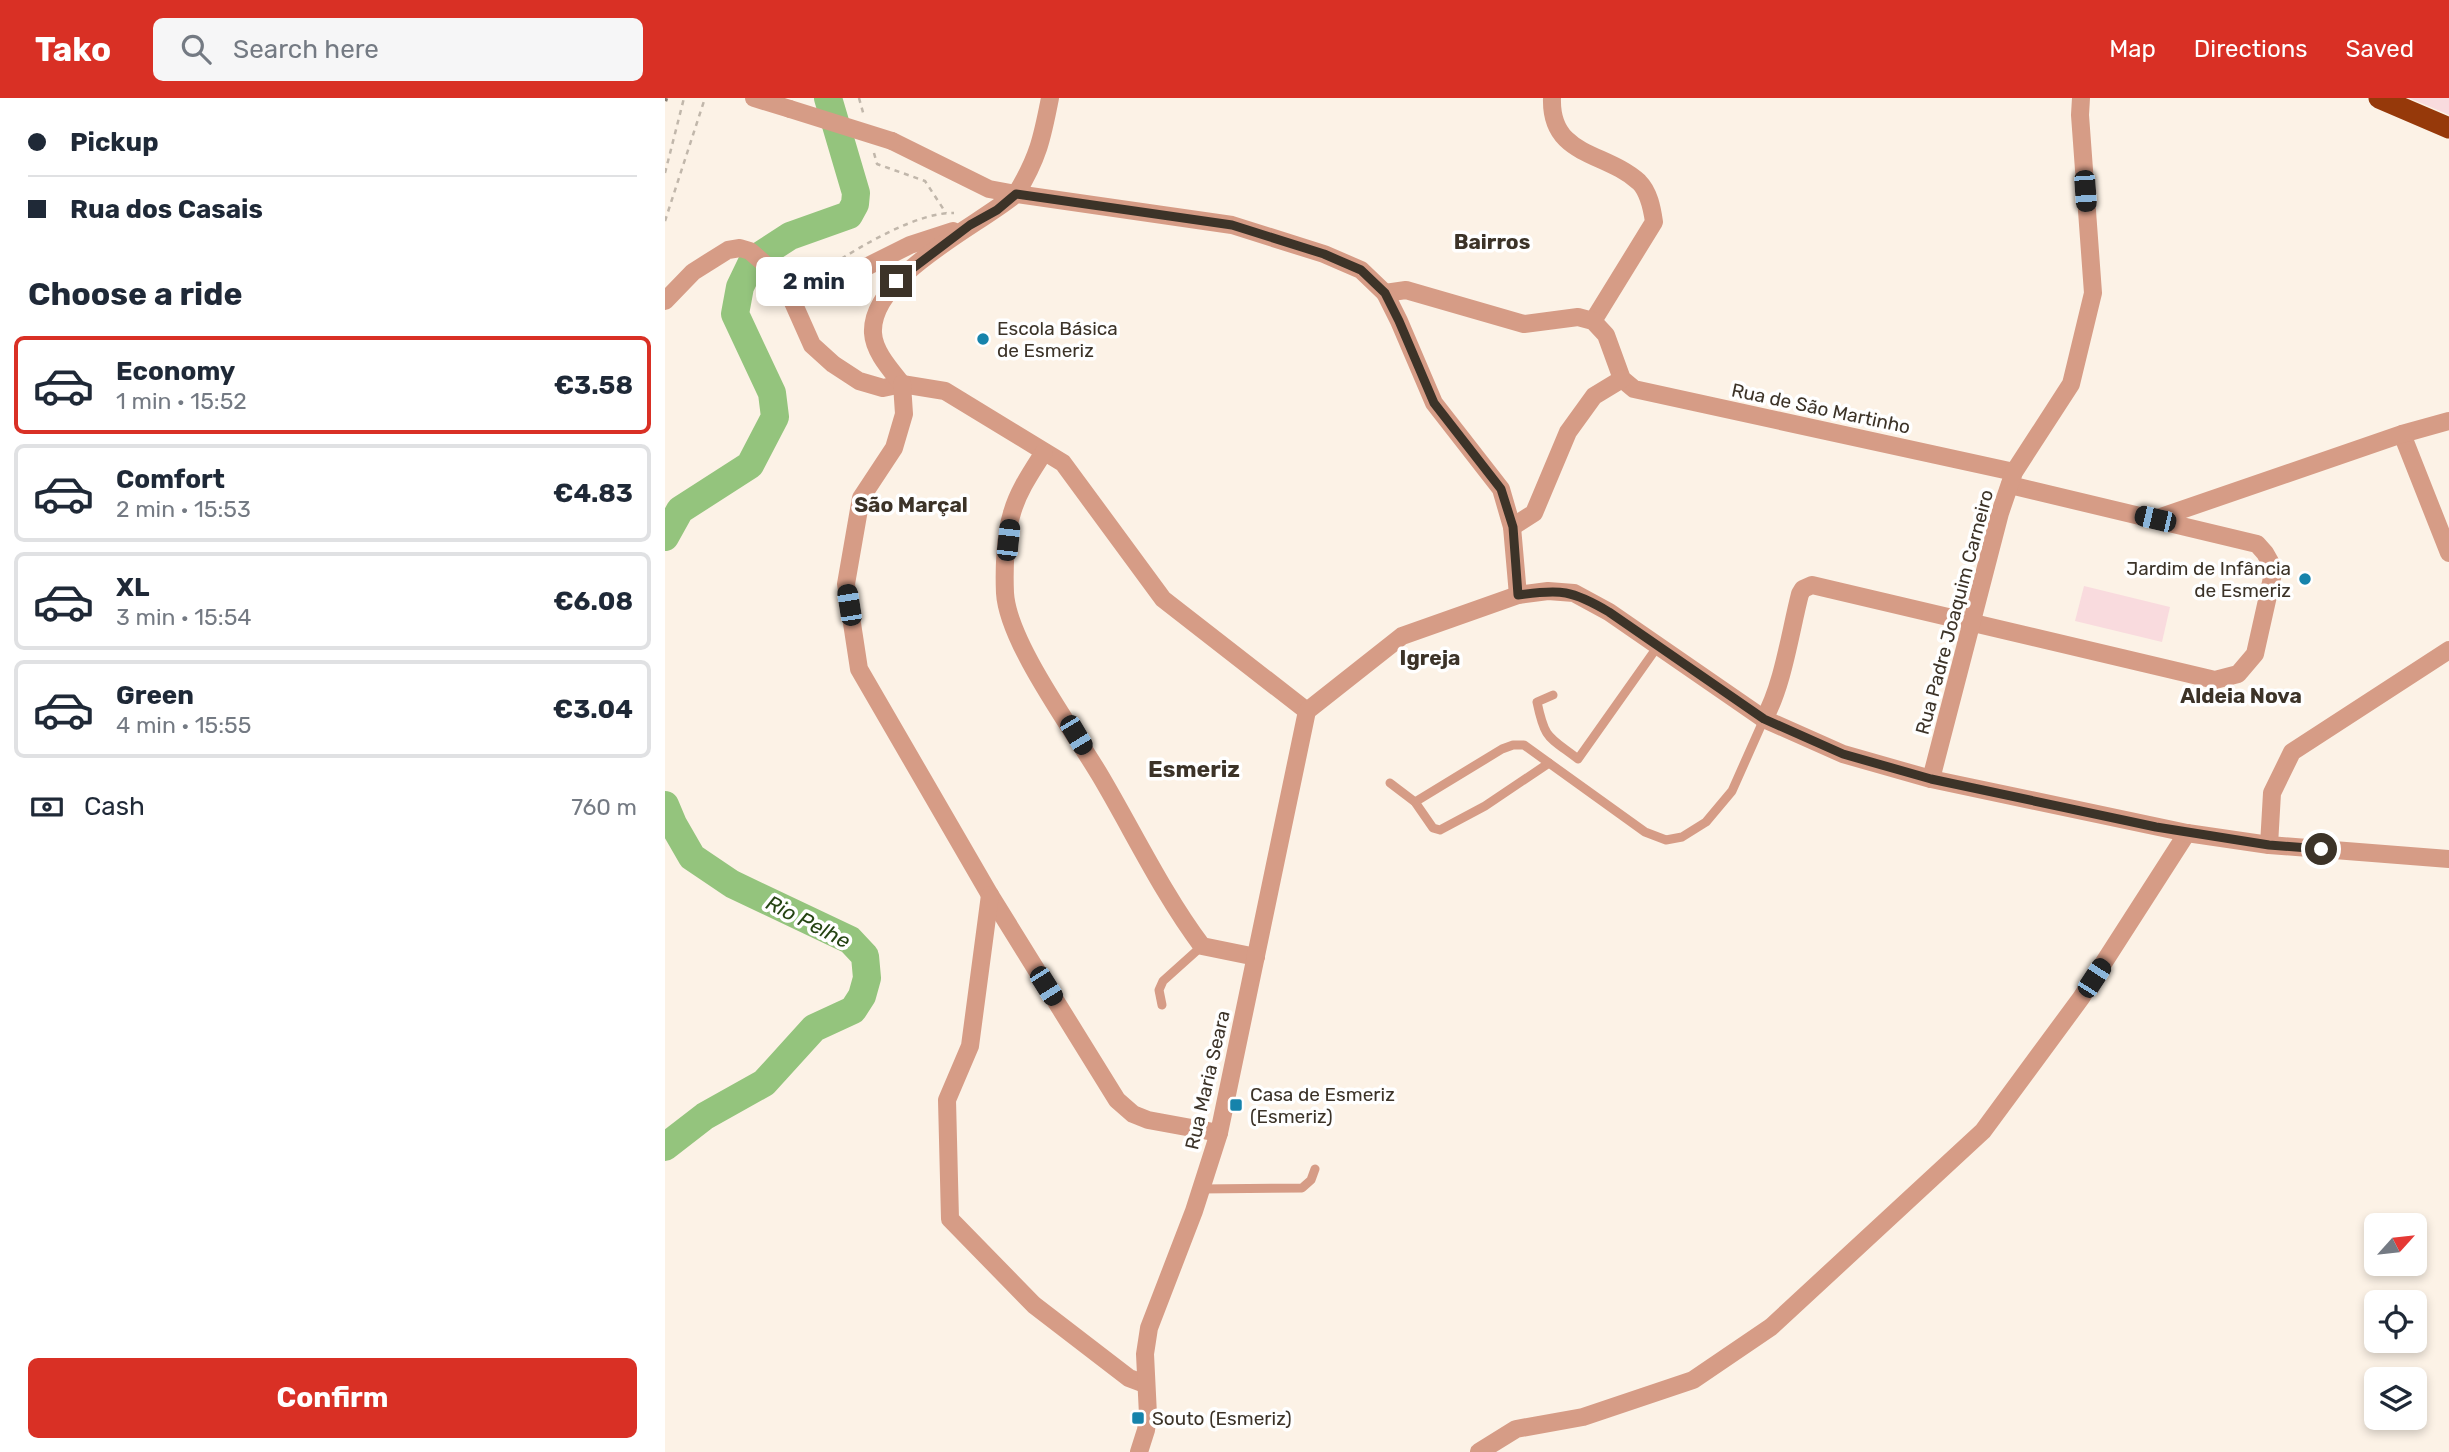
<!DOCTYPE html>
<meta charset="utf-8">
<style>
:root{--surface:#fff;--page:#f6f6f7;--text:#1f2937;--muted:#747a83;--line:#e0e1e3;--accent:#d93025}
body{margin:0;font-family:Rubik,sans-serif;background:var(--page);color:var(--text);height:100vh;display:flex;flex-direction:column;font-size:26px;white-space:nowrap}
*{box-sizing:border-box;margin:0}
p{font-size:23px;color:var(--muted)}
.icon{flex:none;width:38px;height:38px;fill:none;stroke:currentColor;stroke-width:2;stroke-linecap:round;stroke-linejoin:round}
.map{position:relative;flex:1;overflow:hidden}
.panel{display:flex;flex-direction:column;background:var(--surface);width:665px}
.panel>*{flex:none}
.top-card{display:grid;align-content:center;height:154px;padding:0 28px;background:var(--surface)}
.needle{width:46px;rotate:63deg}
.fabs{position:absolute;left:1699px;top:1115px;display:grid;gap:14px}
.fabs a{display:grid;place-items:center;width:63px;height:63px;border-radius:10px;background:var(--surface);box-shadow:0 4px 10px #0003;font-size:35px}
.end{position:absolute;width:32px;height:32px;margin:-16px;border:9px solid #3c3328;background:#fff;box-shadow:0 0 0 4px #fff}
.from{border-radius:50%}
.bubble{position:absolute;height:49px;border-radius:10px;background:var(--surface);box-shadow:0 4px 10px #0003;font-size:23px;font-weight:700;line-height:49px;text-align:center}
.car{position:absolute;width:21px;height:42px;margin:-21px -10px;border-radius:9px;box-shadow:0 0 5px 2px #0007;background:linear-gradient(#222 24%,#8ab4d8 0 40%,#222 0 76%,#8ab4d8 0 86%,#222 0)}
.top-card b{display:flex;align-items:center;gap:24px;height:66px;font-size:26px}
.top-card b+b{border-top:2px solid var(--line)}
.top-card i{width:18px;height:18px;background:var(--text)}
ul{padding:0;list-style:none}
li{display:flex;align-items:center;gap:21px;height:98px;margin:0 14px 10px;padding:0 14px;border:4px solid var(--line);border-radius:10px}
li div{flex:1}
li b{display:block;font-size:26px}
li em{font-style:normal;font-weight:700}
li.on{border-color:var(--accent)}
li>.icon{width:63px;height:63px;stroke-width:1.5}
h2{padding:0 28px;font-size:32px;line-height:84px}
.pay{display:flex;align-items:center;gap:18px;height:77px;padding:0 28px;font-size:26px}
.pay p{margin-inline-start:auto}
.primary-button{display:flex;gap:14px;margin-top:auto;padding:14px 28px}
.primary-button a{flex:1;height:80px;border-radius:10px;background:var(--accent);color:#fff;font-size:28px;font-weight:700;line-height:80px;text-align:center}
header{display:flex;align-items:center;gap:42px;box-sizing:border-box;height:98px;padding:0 35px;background:var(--accent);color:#fff}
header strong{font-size:33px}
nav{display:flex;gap:38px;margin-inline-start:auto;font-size:24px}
.search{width:490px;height:63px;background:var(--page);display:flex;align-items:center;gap:18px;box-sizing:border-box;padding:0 24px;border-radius:10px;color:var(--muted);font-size:26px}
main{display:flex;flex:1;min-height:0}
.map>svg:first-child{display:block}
.green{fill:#f9dbde}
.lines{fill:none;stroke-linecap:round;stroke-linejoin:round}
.river{stroke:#94c47d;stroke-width:28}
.path{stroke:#c1b7ab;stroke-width:2.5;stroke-dasharray:5 5;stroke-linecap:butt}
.service{stroke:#d69c86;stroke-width:9}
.minor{stroke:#d69c86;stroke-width:18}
.tertiary{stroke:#d69c86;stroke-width:18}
.motorway{stroke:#96390a;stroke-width:21}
.rail{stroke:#867c71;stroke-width:4.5;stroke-dasharray:14 7;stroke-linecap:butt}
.tertiary-bridge{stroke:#d69c86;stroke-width:18}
.route{stroke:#3c3328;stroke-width:9}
.poi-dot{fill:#1683ab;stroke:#fff;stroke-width:2.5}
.labels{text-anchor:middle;stroke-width:7;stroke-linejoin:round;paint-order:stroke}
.poi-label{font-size:19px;fill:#3c3328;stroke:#fff;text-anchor:start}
.street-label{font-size:19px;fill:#3c3328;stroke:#fff}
.neighbourhood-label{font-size:21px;font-weight:bold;fill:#3c3328;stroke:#fff}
.water-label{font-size:21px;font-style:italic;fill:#254413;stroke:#fff}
.quarter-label{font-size:23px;font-weight:bold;fill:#3c3328;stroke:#fff}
</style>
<header>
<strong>Tako</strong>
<div class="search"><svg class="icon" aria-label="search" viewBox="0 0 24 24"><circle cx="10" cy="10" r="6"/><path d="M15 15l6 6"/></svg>Search here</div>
<nav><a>Map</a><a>Directions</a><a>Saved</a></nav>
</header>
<main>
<section class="panel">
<div class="top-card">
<b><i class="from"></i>Pickup</b>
<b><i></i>Rua dos Casais</b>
</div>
<h2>Choose a ride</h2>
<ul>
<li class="on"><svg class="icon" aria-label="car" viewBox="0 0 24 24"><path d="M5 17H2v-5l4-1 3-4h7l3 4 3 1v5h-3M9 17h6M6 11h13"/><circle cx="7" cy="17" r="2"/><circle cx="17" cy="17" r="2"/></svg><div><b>Economy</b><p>1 min · 15:52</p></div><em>€3.58</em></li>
<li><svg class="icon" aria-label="car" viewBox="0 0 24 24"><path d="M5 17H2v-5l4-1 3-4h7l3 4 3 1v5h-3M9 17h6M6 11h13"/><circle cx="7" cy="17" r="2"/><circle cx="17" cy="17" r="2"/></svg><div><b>Comfort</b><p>2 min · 15:53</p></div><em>€4.83</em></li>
<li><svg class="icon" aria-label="car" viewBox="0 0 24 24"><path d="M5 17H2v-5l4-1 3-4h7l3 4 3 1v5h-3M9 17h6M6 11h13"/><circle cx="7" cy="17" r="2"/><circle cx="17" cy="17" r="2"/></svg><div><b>XL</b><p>3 min · 15:54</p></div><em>€6.08</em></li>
<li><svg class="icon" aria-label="car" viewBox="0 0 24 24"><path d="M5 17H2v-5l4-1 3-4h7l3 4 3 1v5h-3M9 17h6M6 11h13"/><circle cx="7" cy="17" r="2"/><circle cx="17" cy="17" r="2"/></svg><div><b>Green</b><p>4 min · 15:55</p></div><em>€3.04</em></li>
</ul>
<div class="pay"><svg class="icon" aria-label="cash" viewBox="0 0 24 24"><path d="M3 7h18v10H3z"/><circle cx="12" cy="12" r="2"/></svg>Cash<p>760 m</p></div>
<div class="primary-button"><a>Confirm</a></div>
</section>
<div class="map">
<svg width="1784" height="1354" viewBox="0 0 1784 1354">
<rect width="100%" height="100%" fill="#fcf2e6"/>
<g class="green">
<polygon points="1744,0 1784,0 1784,17 1782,16"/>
<polygon points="1419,488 1505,509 1497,544 1410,523"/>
</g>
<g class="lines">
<g class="river">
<polyline points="0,439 15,412 85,367 110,319 107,295 70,216 75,189 88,162 125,138 184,117 190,106 191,95 163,0"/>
<polyline points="0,707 8,726 27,759 67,786 185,842 200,858 202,880 197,898 188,912 149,930 99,985 40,1018 0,1049"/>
</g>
<g class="path">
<polyline points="194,0 199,18"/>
<polyline points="209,55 212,66 260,83 281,115"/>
<polyline points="0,75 19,0"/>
<polyline points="0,123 40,0"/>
<path d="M 168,166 C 198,147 253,114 289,115"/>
</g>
<g class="service">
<path d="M 888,597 L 872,604 C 880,642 883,638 913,661 L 993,548"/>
<polyline points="725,685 750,704 768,730 775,732 820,708 884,665"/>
<polyline points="750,704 837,651 848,647 859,647 980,734 1001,742 1017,739 1041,724 1067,693 1099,621"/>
<polyline points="497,907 494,892 498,883 537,848"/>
<polyline points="536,1091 637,1090 646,1082 650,1071"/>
</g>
<g class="minor">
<path d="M 887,0 C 885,59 940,53 974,84 C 984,94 987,110 989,124 L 928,223"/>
<polyline points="123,193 133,197 145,197 245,147 288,133"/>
<polyline points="720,195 741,192 859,226 913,219 928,223 941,237 957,281 969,291 1349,374"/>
<polyline points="0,203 28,174 63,152 75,150 85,153 101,167 123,193 147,247 168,266 194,283 218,290 237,286 280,293 398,365 498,501 642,613"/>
<path d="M 237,286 C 226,272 209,254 208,235 C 205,178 313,128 351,96 L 567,127 L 659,156 L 696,172 L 720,195 L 734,223 L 769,305 L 836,391 L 847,429 L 853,497"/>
<polyline points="237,286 239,316 229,350 196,400 181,486 194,571 325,797 452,1002 468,1016 483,1022 554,1035"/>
<polyline points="1737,336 1784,455"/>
<path d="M 379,354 C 367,373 353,393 347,415 C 340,437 339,472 340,495 C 343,545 409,633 436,679 C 469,735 498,796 537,848 L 591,859"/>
<polyline points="1490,421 1737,336 1784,323"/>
<polyline points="847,429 869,415 903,334 929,298 957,281"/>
<path d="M 1099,621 C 1118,587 1125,535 1135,496 L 1138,491 L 1147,487 L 1550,582 L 1573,576 L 1590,556 L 1609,471 L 1600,455 L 1592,446 L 1345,387"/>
<polyline points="1604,747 1607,695 1627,654 1784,552"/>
<polyline points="325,797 305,948 282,1002 285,1121 369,1207 464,1280 480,1286"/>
<polyline points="814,1354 851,1331 918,1319 1028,1282 1106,1229 1318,1033 1416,900 1522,735"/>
</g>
<g class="tertiary">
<polyline points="89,0 125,11"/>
<path d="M 227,43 L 324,91 L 351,96 C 373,60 377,41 385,0"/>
<polyline points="1266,681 1335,415 1349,374 1406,286 1428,195 1415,17 1416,0"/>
<polyline points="474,1354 481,1332 483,1317 480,1256 484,1230 529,1113 554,1035 642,613 737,538 853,497 883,493 909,495 944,514 1099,621 1178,656 1266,681 1522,735 1604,747 1784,761"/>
</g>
<polyline class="motorway" points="1714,0 1784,30"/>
<polyline class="rail" points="0,3 1,0"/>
<polyline class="tertiary-bridge" points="125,11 227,43"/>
</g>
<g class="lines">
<path class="route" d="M 231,183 L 305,127 L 332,112 L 351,96 L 567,127 L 659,156 L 696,172 L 720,195 L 734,223 L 769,305 L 836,391 L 848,429 L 853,497 C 896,491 907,492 944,514 L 1099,621 L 1178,656 L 1266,681 L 1491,729 L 1604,747 L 1656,751"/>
</g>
<g class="poi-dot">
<circle cx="318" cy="241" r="7"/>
<circle cx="1640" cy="481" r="7"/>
<rect x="564" y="1000" width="14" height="14" rx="3.5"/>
<rect x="466" y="1313" width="14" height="14" rx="3.5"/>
</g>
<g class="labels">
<g class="poi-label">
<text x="332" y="237">Escola Básica<tspan x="332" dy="22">de Esmeriz</tspan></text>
<text x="1626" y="477" text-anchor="end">Jardim de Infância<tspan x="1626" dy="22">de Esmeriz</tspan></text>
<text x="585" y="1003">Casa de Esmeriz<tspan x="585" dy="22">(Esmeriz)</tspan></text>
<text x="487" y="1327">Souto (Esmeriz)</text>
</g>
<g class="street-label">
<text transform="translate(1156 310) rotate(12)" y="7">Rua de São Martinho</text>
<text transform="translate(1289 514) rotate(-75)" y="7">Rua Padre Joaquim Carneiro</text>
<text transform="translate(542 982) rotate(-77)" y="7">Rua Maria Seara</text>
</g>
<g class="neighbourhood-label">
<text x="827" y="151">Bairros</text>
<text x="246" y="414">São Marçal</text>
<text x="765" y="567">Igreja</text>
<text x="1576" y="605">Aldeia Nova</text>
</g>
<g class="water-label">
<text transform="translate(143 824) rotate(27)" y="7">Rio Pelhe</text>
</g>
<g class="quarter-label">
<text x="529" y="679">Esmeriz</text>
</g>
</g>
</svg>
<div class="fabs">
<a><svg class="needle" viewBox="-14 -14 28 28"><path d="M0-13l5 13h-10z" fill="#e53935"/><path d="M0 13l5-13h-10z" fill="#747a83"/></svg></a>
<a><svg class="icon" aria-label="locate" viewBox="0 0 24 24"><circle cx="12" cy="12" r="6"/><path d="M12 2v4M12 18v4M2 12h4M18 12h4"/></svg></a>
<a><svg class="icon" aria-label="layers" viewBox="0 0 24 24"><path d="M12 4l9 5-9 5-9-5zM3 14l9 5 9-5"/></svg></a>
</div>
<i class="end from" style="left:1656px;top:751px"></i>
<i class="end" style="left:231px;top:183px"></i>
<div class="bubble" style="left:91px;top:159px;width:116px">2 min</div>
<i class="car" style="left:1420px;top:93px;rotate:176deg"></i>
<i class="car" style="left:1490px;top:421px;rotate:283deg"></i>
<i class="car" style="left:343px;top:442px;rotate:6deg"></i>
<i class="car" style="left:184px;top:507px;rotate:351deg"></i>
<i class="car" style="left:411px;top:637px;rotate:149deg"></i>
<i class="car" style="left:1429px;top:880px;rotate:33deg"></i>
<i class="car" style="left:381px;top:888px;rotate:148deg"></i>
</div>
</main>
